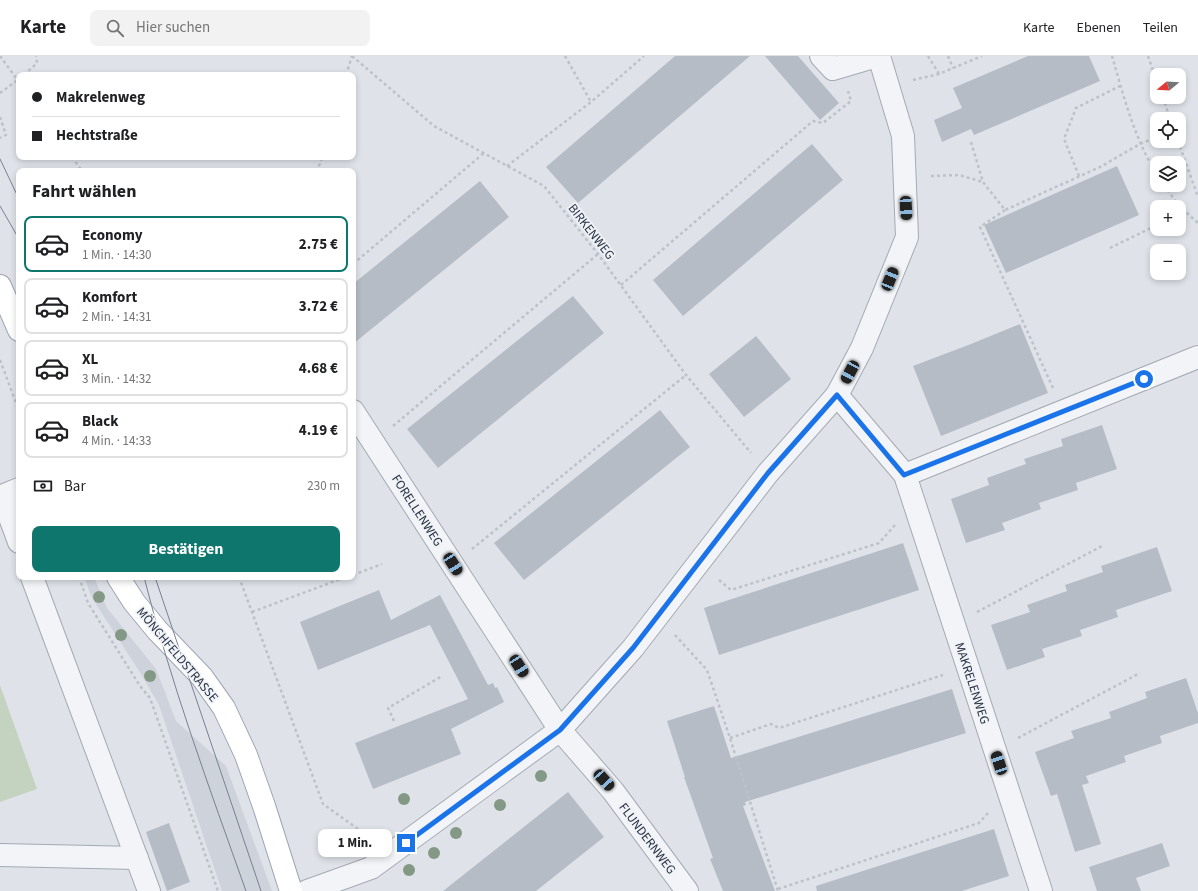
<!DOCTYPE html>
<html lang="de">
<meta charset="utf-8">
<style>
:root{--surface:#fff;--page:#f2f2f2;--text:#202124;--muted:#757577;--line:#e0e0e0;--accent:#0f766e}
body{margin:0;font-family:"Source Sans 3",sans-serif;background:var(--page);color:var(--text);height:100vh;display:flex;flex-direction:column;font-size:15px;white-space:nowrap}
*{box-sizing:border-box;margin:0}
p{font-size:13px;color:var(--muted)}
.icon{flex:none;width:22px;height:22px;fill:none;stroke:currentColor;stroke-width:2;stroke-linecap:round;stroke-linejoin:round}
.map{position:relative;flex:1;overflow:hidden}
.details{position:absolute;left:16px;top:112px;width:340px;height:412px;display:flex;flex-direction:column;background:var(--surface);border-radius:8px;box-shadow:0 2px 6px #0003}
.details>*{flex:none}
.top-card{position:absolute;left:16px;top:16px;width:340px;height:88px;border-radius:8px;box-shadow:0 2px 6px #0003;display:grid;align-content:center;height:88px;padding:0 16px;background:var(--surface)}
.needle{width:26px;rotate:252deg}
.tools{position:absolute;left:1150px;top:12px;display:grid;gap:8px}
.tools a{display:grid;place-items:center;width:36px;height:36px;border-radius:8px;background:var(--surface);box-shadow:0 2px 6px #0003;font-size:20px}
.end{position:absolute;width:18px;height:18px;margin:-9px;border:5px solid #1a73e8;background:#fff;box-shadow:0 0 0 2px #fff}
.from{border-radius:50%}
.bubble{position:absolute;height:28px;border-radius:8px;background:var(--surface);box-shadow:0 2px 6px #0003;font-size:13px;font-weight:700;line-height:28px;text-align:center}
.car{position:absolute;width:12px;height:24px;margin:-12px -6px;border-radius:5px;box-shadow:0 0 3px 1px #0007;background:linear-gradient(#222 24%,#8ab4d8 0 40%,#222 0 76%,#8ab4d8 0 86%,#222 0)}
.top-card b{display:flex;align-items:center;gap:14px;height:38px;font-size:15px}
.top-card b+b{border-top:1px solid var(--line)}
.top-card i{width:10px;height:10px;background:var(--text)}
ul{padding:0;list-style:none}
li{display:flex;align-items:center;gap:12px;height:56px;margin:0 8px 6px;padding:0 8px;border:2px solid var(--line);border-radius:8px}
li div{flex:1}
li b{display:block;font-size:15px}
li em{font-style:normal;font-weight:700}
li.on{border-color:var(--accent)}
li>.icon{width:36px;height:36px;stroke-width:1.5}
h2{padding:0 16px;font-size:18px;line-height:48px}
.pay{display:flex;align-items:center;gap:10px;height:44px;padding:0 16px;font-size:15px}
.pay p{margin-inline-start:auto}
.action{display:flex;gap:8px;margin-top:auto;padding:8px 16px}
.action a{flex:1;height:46px;border-radius:8px;background:var(--accent);color:#fff;font-size:16px;font-weight:700;line-height:46px;text-align:center}
header{display:flex;align-items:center;gap:24px;box-sizing:border-box;height:56px;padding:0 20px;background:var(--surface);border-bottom:1px solid var(--line)}
header strong{font-size:19px}
nav{display:flex;gap:22px;margin-inline-start:auto;font-size:14px}
.search{width:280px;height:36px;background:var(--page);display:flex;align-items:center;gap:10px;box-sizing:border-box;padding:0 14px;border-radius:8px;color:var(--muted);font-size:15px}
.map>svg:first-child{display:block}
.built{fill:#cdd2db}
.green{fill:#c4d3c0}
.building{fill:#b6bcc6}
.lines{fill:none;stroke-linecap:round;stroke-linejoin:round}
.minor-casing{stroke:#a4aab3;stroke-width:24}
.major-casing{stroke:#9ea6b5;stroke-width:24}
.path{stroke:#bdc1c8;stroke-width:2.5;stroke-dasharray:3 3;stroke-linecap:butt}
.minor{stroke:#f2f4f7;stroke-width:22}
.major{stroke:#fff;stroke-width:22}
.tram{stroke:#788193;stroke-width:1}
.tree{fill:#849985}
.route{stroke:#1a73e8;stroke-width:5}
.labels{text-anchor:middle;stroke-width:3.5;stroke-linejoin:round;paint-order:stroke}
.street-label{font-size:13px;fill:#273041;stroke:#eff2f6}
</style>
<header>
<strong>Karte</strong>
<div class="search"><svg class="icon" aria-label="search" viewBox="0 0 24 24"><circle cx="10" cy="10" r="6"/><path d="M15 15l6 6"/></svg>Hier suchen</div>
<nav><a>Karte</a><a>Ebenen</a><a>Teilen</a></nav>
</header>
<div class="map">
<svg width="1198" height="835" viewBox="0 0 1198 835">
<rect width="100%" height="100%" fill="#dfe3e9"/>
<polygon class="built" points="84,521 94,521 107,552 156,613 176,665 226,710 272,835 222,835 159,649 141,618 92,542"/>
<polygon class="green" points="0,629 37,733 0,746"/>
<g class="building">
<polygon points="675,0 750,0 578,147 546,111"/>
<polygon points="765,0 798,0 839,47 820,64"/>
<polygon points="1028,0 1089,0 1100,25 974,79 971,73 942,86 934,64 962,52 953,32"/>
<polygon points="812,88 843,124 683,260 653,224"/>
<polygon points="1117,110 1139,159 1006,217 984,169"/>
<polygon points="480,125 509,161 353,288 353,228"/>
<polygon points="573,240 604,277 438,412 407,373"/>
<polygon points="1020,268 1048,337 941,380 913,310 971,288"/>
<polygon points="756,280 791,323 744,361 709,318"/>
<polygon points="660,354 690,391 524,524 494,487"/>
<polygon points="1102,369 1117,413 1076,427 1078,434 1039,447 1041,453 1002,467 1005,474 966,487 951,443 989,429 987,422 1026,408 1024,403 1063,390 1061,383"/>
<polygon points="903,487 919,534 719,599 704,552"/>
<polygon points="1157,491 1172,535 1116,554 1118,561 1080,574 1082,580 1042,593 1045,601 1007,614 991,569 1030,556 1027,549 1067,535 1065,529 1103,516 1101,510"/>
<polygon points="379,534 391,564 440,539 488,629 493,627 495,632 497,631 504,646 451,673 461,698 373,733 355,687 468,643 430,569 318,614 300,566"/>
<polygon points="1186,622 1198,657 1198,667 1160,680 1162,687 1124,700 1126,706 1086,720 1089,727 1082,729 1101,788 1075,796 1057,738 1051,740 1035,696 1074,682 1071,675 1111,662 1109,656 1147,642 1145,636"/>
<polygon points="952,633 966,677 745,746 746,749 743,750 775,835 723,835 710,803 713,802 684,721 685,721 667,665 714,650 731,702"/>
<polygon points="568,736 604,781 536,835 443,835"/>
<polygon points="169,767 190,826 167,835 146,776"/>
<polygon points="994,773 1009,820 962,835 817,835 816,830"/>
<polygon points="1162,787 1170,810 1136,822 1141,835 1097,835 1089,811"/>
</g>
<g class="lines">
<defs>
<g id="minor">
<polyline points="821,0 833,13 877,0"/>
<polyline points="837,339 905,419 1041,835"/>
<polyline points="353,355 560,674 613,735 687,835"/>
<polyline points="905,419 1198,301"/>
<polyline points="19,433 2,440 19,486"/>
<polyline points="32,521 149,835"/>
<polyline points="0,799 137,802"/>
<polyline points="307,835 371,812 560,674 633,592 768,417 837,339 862,292 907,181 903,80 879,0"/>
</g>
<g id="major">
<polyline points="0,230 19,274"/>
<polyline points="118,521 134,546 157,574 202,621 224,652 246,699 264,750 291,835"/>
</g>
</defs>
<use href="#minor" class="minor-casing"/>
<use href="#major" class="major-casing"/>
<g class="path">
<polyline points="0,0 19,26"/>
<polyline points="352,0 434,70 544,130 598,198 686,319 751,397"/>
<polyline points="565,0 591,46"/>
<polyline points="928,0 939,18"/>
<polyline points="948,0 953,12"/>
<path d="M 1112,0 C 1123,38 1135,85 1157,118"/>
<polyline points="1148,0 1157,26"/>
<polyline points="24,19 37,7 36,0"/>
<polyline points="346,19 352,0"/>
<polyline points="913,24 939,18 982,0"/>
<polyline points="0,37 19,23"/>
<polyline points="1163,41 1170,63"/>
<polyline points="0,61 6,79 0,82"/>
<polyline points="1178,85 1198,141"/>
<polyline points="971,86 983,126 1005,154 1100,111 1140,88 1157,81"/>
<polyline points="72,101 82,115"/>
<polyline points="507,110 591,46 644,0"/>
<polyline points="315,115 320,108 322,101"/>
<polyline points="931,120 959,119 983,126"/>
<polyline points="1079,120 1064,83 1076,52 1120,30"/>
<polyline points="1164,129 1179,150 1198,167"/>
<polyline points="1005,154 980,171 1053,332"/>
<polyline points="1110,192 1157,169"/>
<polyline points="353,208 484,97"/>
<polyline points="621,229 813,65 823,67 851,45 848,35"/>
<polyline points="0,304 19,355"/>
<polyline points="393,370 598,198"/>
<polyline points="472,493 686,319"/>
<polyline points="353,519 382,508"/>
<polyline points="79,521 88,547 140,630 150,642 218,835"/>
<polyline points="239,521 323,748 358,773 363,786"/>
<polyline points="719,524 731,534 879,487 895,469"/>
<polyline points="252,556 346,521"/>
<polyline points="977,556 1104,489"/>
<polyline points="675,579 707,614 730,682 778,835"/>
<polyline points="394,665 388,652 442,620"/>
<polyline points="730,682 771,668 779,672 943,619"/>
<polyline points="1018,682 1140,617"/>
<polyline points="778,833 979,767 988,757"/>
</g>
<use href="#minor" class="minor"/>
<use href="#major" class="major"/>
<g class="tram">
<polyline points="0,103 19,143"/>
<polyline points="0,150 19,183"/>
<path d="M 144,521 C 171,628 209,731 246,835"/>
<polyline points="155,521 261,835"/>
</g>
</g>
<g class="tree">
<circle cx="99" cy="541" r="6"/>
<circle cx="121" cy="579" r="6"/>
<circle cx="150" cy="620" r="6"/>
<circle cx="541" cy="720" r="6"/>
<circle cx="404" cy="743" r="6"/>
<circle cx="500" cy="749" r="6"/>
<circle cx="456" cy="777" r="6"/>
<circle cx="434" cy="797" r="6"/>
<circle cx="409" cy="814" r="6"/>
</g>
<g class="lines">
<polyline class="route" points="406,787 560,674 633,592 768,417 837,339 904,419 1144,323"/>
</g>
<g class="labels">
<g class="street-label">
<text transform="translate(592 175) rotate(52)" y="5">BIRKENWEG</text>
<text transform="translate(418 454) rotate(57)" y="5">FORELLENWEG</text>
<text transform="translate(178 598) rotate(50)" y="5">MÖNCHFELDSTRASSE</text>
<text transform="translate(973 627) rotate(72)" y="5">MAKRELENWEG</text>
<text transform="translate(648 782) rotate(53)" y="5">FLUNDERNWEG</text>
</g>
</g>
</svg>
<div class="tools">
<a><svg class="needle" viewBox="-14 -14 28 28"><path d="M0-13l5 13h-10z" fill="#e53935"/><path d="M0 13l5-13h-10z" fill="#757577"/></svg></a>
<a><svg class="icon" aria-label="locate" viewBox="0 0 24 24"><circle cx="12" cy="12" r="6"/><path d="M12 2v4M12 18v4M2 12h4M18 12h4"/></svg></a>
<a><svg class="icon" aria-label="layers" viewBox="0 0 24 24"><path d="M12 4l9 5-9 5-9-5zM3 14l9 5 9-5"/></svg></a>
<a>+</a>
<a>−</a>
</div>
<i class="end from" style="left:1144px;top:323px"></i>
<i class="end" style="left:406px;top:787px"></i>
<div class="bubble" style="left:318px;top:773px;width:74px">1 Min.</div>
<i class="car" style="left:906px;top:152px;rotate:177deg"></i>
<i class="car" style="left:890px;top:223px;rotate:22deg"></i>
<i class="car" style="left:850px;top:316px;rotate:208deg"></i>
<i class="car" style="left:453px;top:508px;rotate:147deg"></i>
<i class="car" style="left:519px;top:610px;rotate:147deg"></i>
<i class="car" style="left:999px;top:707px;rotate:342deg"></i>
<i class="car" style="left:604px;top:724px;rotate:138deg"></i>
<div class="top-card">
<b><i class="from"></i>Makrelenweg</b>
<b><i></i>Hechtstraße</b>
</div>
<section class="details">
<h2>Fahrt wählen</h2>
<ul>
<li class="on"><svg class="icon" aria-label="car" viewBox="0 0 24 24"><path d="M5 17H2v-5l4-1 3-4h7l3 4 3 1v5h-3M9 17h6M6 11h13"/><circle cx="7" cy="17" r="2"/><circle cx="17" cy="17" r="2"/></svg><div><b>Economy</b><p>1 Min. · 14:30</p></div><em>2.75 €</em></li>
<li><svg class="icon" aria-label="car" viewBox="0 0 24 24"><path d="M5 17H2v-5l4-1 3-4h7l3 4 3 1v5h-3M9 17h6M6 11h13"/><circle cx="7" cy="17" r="2"/><circle cx="17" cy="17" r="2"/></svg><div><b>Komfort</b><p>2 Min. · 14:31</p></div><em>3.72 €</em></li>
<li><svg class="icon" aria-label="car" viewBox="0 0 24 24"><path d="M5 17H2v-5l4-1 3-4h7l3 4 3 1v5h-3M9 17h6M6 11h13"/><circle cx="7" cy="17" r="2"/><circle cx="17" cy="17" r="2"/></svg><div><b>XL</b><p>3 Min. · 14:32</p></div><em>4.68 €</em></li>
<li><svg class="icon" aria-label="car" viewBox="0 0 24 24"><path d="M5 17H2v-5l4-1 3-4h7l3 4 3 1v5h-3M9 17h6M6 11h13"/><circle cx="7" cy="17" r="2"/><circle cx="17" cy="17" r="2"/></svg><div><b>Black</b><p>4 Min. · 14:33</p></div><em>4.19 €</em></li>
</ul>
<div class="pay"><svg class="icon" aria-label="cash" viewBox="0 0 24 24"><path d="M3 7h18v10H3z"/><circle cx="12" cy="12" r="2"/></svg>Bar<p>230 m</p></div>
<div class="action"><a>Bestätigen</a></div>
</section>
</div>
